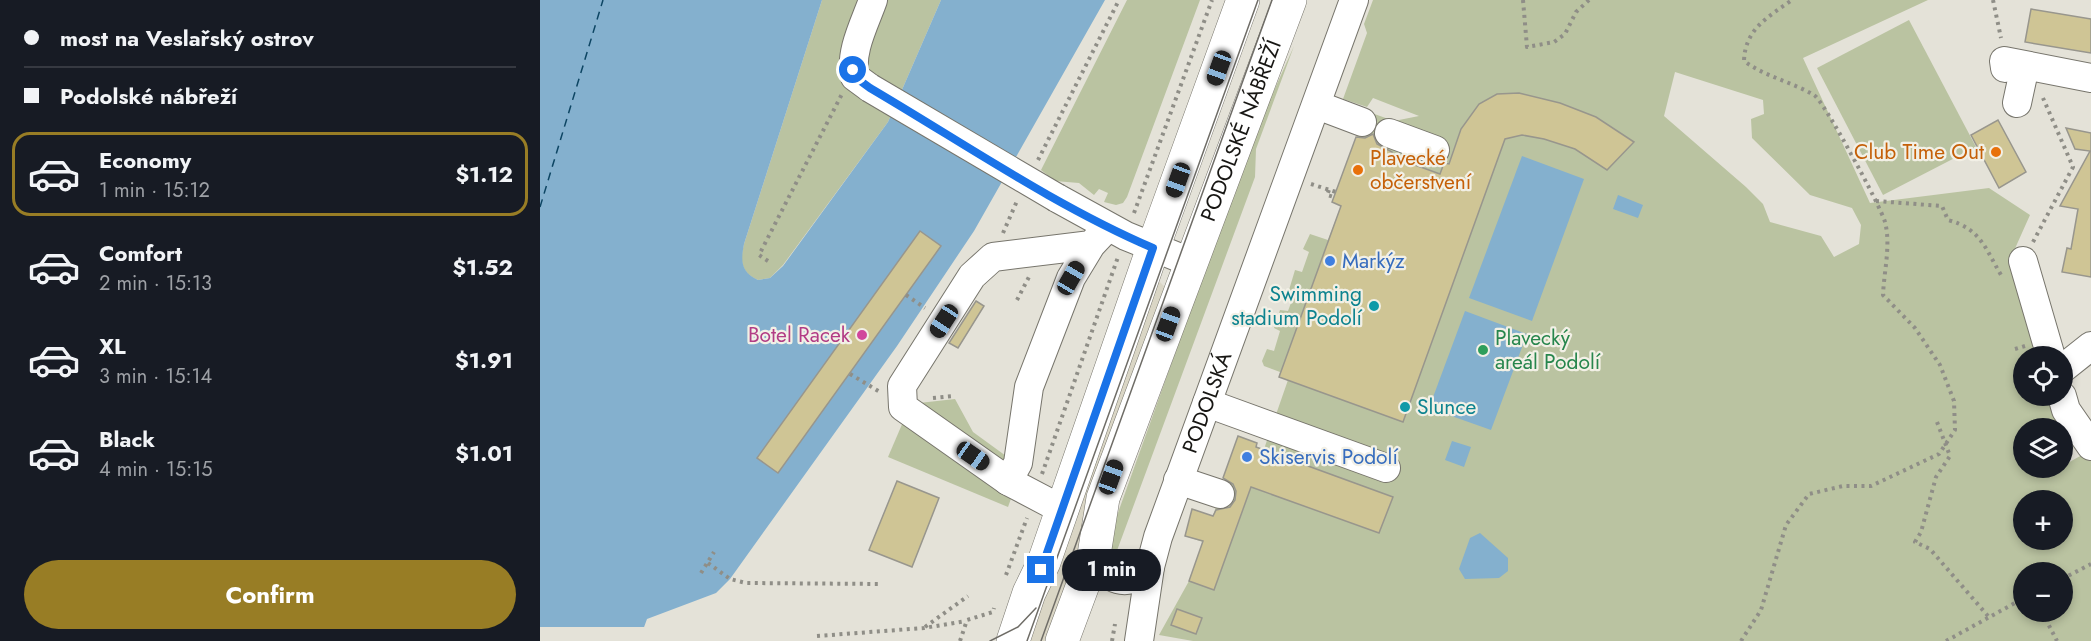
<!DOCTYPE html>
<meta charset="utf-8">
<style>
:root{--surface:#171b24;--page:#242831;--text:#f1f3f6;--muted:#9ea1a6;--line:#363941;--accent:#987d25}
body{margin:0;font-family:Jost,sans-serif;background:var(--page);color:var(--text);height:100vh;display:flex;flex-direction:column;font-size:22px;white-space:nowrap}
*{box-sizing:border-box;margin:0}
p{font-size:20px;color:var(--muted)}
.icon{flex:none;width:33px;height:33px;fill:none;stroke:currentColor;stroke-width:2;stroke-linecap:round;stroke-linejoin:round}
.map{position:relative;flex:1;overflow:hidden}
.panel{display:flex;flex-direction:column;background:var(--surface);width:540px}
.panel>*{flex:none}
.guide{display:grid;align-content:center;height:132px;padding:0 24px;background:var(--surface)}
.fabs{position:absolute;left:1473px;top:346px;display:grid;gap:12px}
.fabs a{display:grid;place-items:center;width:60px;height:60px;border-radius:50%;background:var(--surface);box-shadow:0 3px 9px #0003;font-size:30px}
.end{position:absolute;width:27px;height:27px;margin:-14px;border:8px solid #1a73e8;background:#fff;box-shadow:0 0 0 3px #fff}
.from{border-radius:50%}
.bubble{position:absolute;height:42px;border-radius:21px;background:var(--surface);box-shadow:0 3px 9px #0003;font-size:20px;font-weight:700;line-height:42px;text-align:center}
.car{position:absolute;width:18px;height:36px;margin:-18px -9px;border-radius:8px;box-shadow:0 0 4px 2px #0007;background:linear-gradient(#222 24%,#8ab4d8 0 40%,#222 0 76%,#8ab4d8 0 86%,#222 0)}
.guide b{display:flex;align-items:center;gap:21px;height:57px;font-size:22px}
.guide b+b{border-top:2px solid var(--line)}
.guide i{width:15px;height:15px;background:var(--text)}
ul{padding:0;list-style:none}
li{display:flex;align-items:center;gap:18px;height:84px;margin:0 12px 9px;padding:0 12px;border:3px solid transparent;border-radius:18px}
li div{flex:1}
li b{display:block;font-size:22px}
li em{font-style:normal;font-weight:700}
li.selected{border-color:var(--accent)}
li>.icon{width:54px;height:54px;stroke-width:1.5}
.cta{display:flex;gap:12px;margin-top:auto;padding:12px 24px}
.cta a{flex:1;height:69px;border-radius:36px;background:var(--accent);color:#fff;font-size:24px;font-weight:700;line-height:69px;text-align:center}
main{display:flex;flex:1;min-height:0}
.map>svg:first-child{display:block}
.built{fill:#dad6c5}
.green{fill:#bac3a1;fill-rule:evenodd}
.water{fill:#84b0ce}
.pier{fill:#e4e2d8}
.lines{fill:none;stroke-linecap:round;stroke-linejoin:round}
.ferry{stroke:#0d4563;stroke-width:1.5;stroke-dasharray:8 6;stroke-linecap:butt}
.building{fill:#cfc595;stroke:#98968d;stroke-width:1.5}
.minor-casing{stroke:#77756c;stroke-width:30}
.major-casing{stroke:#77756c;stroke-width:34}
.path{stroke:#8f8e87;stroke-width:4;stroke-dasharray:3 4.5;stroke-linecap:butt}
.minor{stroke:#fff;stroke-width:28}
.major{stroke:#fff;stroke-width:33}
.tram{stroke:#6f6d67;stroke-width:1.5}
.minor-bridge-casing{stroke:#77756c;stroke-width:30;stroke-linecap:butt}
.minor-bridge{stroke:#fff;stroke-width:28}
.route{stroke:#1a73e8;stroke-width:8}
.food-dot{fill:#e8710a;stroke:#f2f0e6;stroke-width:2}
.shop-dot{fill:#3f7fe0;stroke:#f2f0e6;stroke-width:2}
.culture-dot{fill:#0f9aa8;stroke:#f2f0e6;stroke-width:2}
.hotel-dot{fill:#d1479c;stroke:#f2f0e6;stroke-width:2}
.leisure-dot{fill:#2e9e5b;stroke:#f2f0e6;stroke-width:2}
.labels{text-anchor:middle;stroke-width:4.5;stroke-linejoin:round;paint-order:stroke}
.street-label{font-size:21px;fill:#171613;stroke:#f2f0e6}
.food-label{font-size:21px;fill:#c56008;stroke:#f2f0e6;text-anchor:end}
.shop-label{font-size:21px;fill:#366cbe;stroke:#f2f0e6;text-anchor:start}
.culture-label{font-size:21px;fill:#0d838f;stroke:#f2f0e6;text-anchor:end}
.hotel-label{font-size:21px;fill:#b23c85;stroke:#f2f0e6;text-anchor:end}
.leisure-label{font-size:21px;fill:#27864d;stroke:#f2f0e6;text-anchor:start}
</style>
<main>
<section class="panel">
<div class="guide">
<b><i class="from"></i>most na Veslařský ostrov</b>
<b><i></i>Podolské nábřeží</b>
</div>
<ul>
<li class="selected"><svg class="icon" aria-label="car" viewBox="0 0 24 24"><path d="M5 17H2v-5l4-1 3-4h7l3 4 3 1v5h-3M9 17h6M6 11h13"/><circle cx="7" cy="17" r="2"/><circle cx="17" cy="17" r="2"/></svg><div><b>Economy</b><p>1 min · 15:12</p></div><em>$1.12</em></li>
<li><svg class="icon" aria-label="car" viewBox="0 0 24 24"><path d="M5 17H2v-5l4-1 3-4h7l3 4 3 1v5h-3M9 17h6M6 11h13"/><circle cx="7" cy="17" r="2"/><circle cx="17" cy="17" r="2"/></svg><div><b>Comfort</b><p>2 min · 15:13</p></div><em>$1.52</em></li>
<li><svg class="icon" aria-label="car" viewBox="0 0 24 24"><path d="M5 17H2v-5l4-1 3-4h7l3 4 3 1v5h-3M9 17h6M6 11h13"/><circle cx="7" cy="17" r="2"/><circle cx="17" cy="17" r="2"/></svg><div><b>XL</b><p>3 min · 15:14</p></div><em>$1.91</em></li>
<li><svg class="icon" aria-label="car" viewBox="0 0 24 24"><path d="M5 17H2v-5l4-1 3-4h7l3 4 3 1v5h-3M9 17h6M6 11h13"/><circle cx="7" cy="17" r="2"/><circle cx="17" cy="17" r="2"/></svg><div><b>Black</b><p>4 min · 15:15</p></div><em>$1.01</em></li>
</ul>
<div class="cta"><a>Confirm</a></div>
</section>
<div class="map">
<svg width="1551" height="641" viewBox="0 0 1551 641">
<rect width="100%" height="100%" fill="#e4e2d8"/>
<polygon class="built" points="620,282 629,292 507,641 482,641 613,284"/>
<g class="green">
<path d="M 282,0 L 401,0 L 348,122 L 243,265 L 230,278 L 218,280 C 200,272 200,260 204,244 Z"/>
<polygon points="587,0 660,0 587,197 583,203 576,205 564,202 568,193 559,189 554,195 539,183 515,181 501,170"/>
<path d="M 833,0 L 1388,0 L 1263,58 L 1330,203 L 1449,188 L 1490,215 L 1473,253 L 1500,357 L 1484,357 L 1484,396 L 1510,396 L 1519,429 L 1484,429 L 1484,468 L 1509,468 L 1508,474 L 1551,450 L 1551,641 L 653,641 L 619,635 L 649,581 L 663,542 L 645,536 L 652,509 L 673,516 L 698,436 L 717,443 L 716,447 L 724,449 L 748,380 L 739,377 L 740,372 L 724,366 L 722,361 L 727,349 L 734,351 L 740,331 L 734,328 L 740,310 L 748,311 L 755,292 L 749,290 L 755,270 L 762,272 L 769,252 L 763,249 L 770,234 L 788,240 L 801,206 L 803,173 L 826,111 L 854,121 L 879,116 L 833,98 L 827,107 L 803,99 L 827,33 L 824,24 ZM 1135,72 L 1223,100 L 1224,114 L 1211,119 L 1212,138 L 1270,195 L 1312,208 L 1321,225 L 1319,244 L 1294,257 L 1281,236 L 1230,222 L 1223,204 L 1206,187 L 1124,116 ZM 1484,501 L 1522,501 L 1522,540 L 1484,540 ZM 1484,573 L 1522,573 L 1522,612 L 1484,612 Z"/>
<polygon points="1369,20 1436,147 1343,195 1277,68"/>
<polygon points="754,46 716,149 715,177 575,556 585,562 606,552 585,574 565,549 710,144"/>
<polygon points="415,399 433,432 466,456 461,465 379,403"/>
<polygon points="363,422 473,493 468,507 348,457"/>
</g>
<g class="water">
<path d="M 0,0 L 282,0 L 204,244 C 201,260 200,272 218,280 L 230,278 L 243,266 L 348,122 L 401,0 L 565,0 L 434,231 L 357,346 L 190,579 L 176,593 L 107,619 L 99,641 L 0,641 Z"/>
<polygon points="982,156 1044,179 992,321 929,298"/>
<polygon points="1078,195 1103,205 1098,218 1073,209"/>
<polygon points="925,311 987,334 951,430 889,408"/>
<polygon points="912,441 931,447 924,467 905,460"/>
<polygon points="940,533 968,558 968,571 959,578 925,579 919,569 930,538"/>
</g>
<polygon class="pier" points="0,627 107,627 102,641 0,641"/>
<g class="lines">
<polyline class="ferry" points="0,207 63,0"/>
</g>
<g class="building">
<polygon points="1491,9 1551,19 1551,53 1485,42"/>
<polygon points="979,93 1020,103 1056,117 1094,142 1067,170 1035,149 1004,139 982,135 965,139 863,422 739,377 801,206 792,202 816,137 825,138 833,134 837,144 852,152 850,156 900,174 904,163 909,164 921,129 939,104 957,94"/>
<polygon points="1458,120 1486,172 1459,188 1431,135"/>
<polygon points="1526,128 1551,133 1551,277 1522,272 1527,248 1531,249 1538,209 1520,206 1550,151 1535,149"/>
<polygon points="380,231 401,246 238,473 217,458"/>
<polygon points="436,301 444,306 418,348 409,343"/>
<polygon points="698,436 717,443 716,447 853,497 839,533 711,487 674,590 649,581 663,541 645,536 652,509 673,516 676,510 690,507 695,500 696,491 693,484 683,478"/>
<polygon points="357,481 399,498 372,567 329,550"/>
<polygon points="637,609 662,618 656,634 631,625"/>
</g>
<g class="lines">
<defs>
<g id="minor">
<polyline points="1465,68 1464,61 1551,78"/>
<path d="M 330,88 L 315,77 C 309,52 325,23 333,0"/>
<polyline points="1477,103 1485,66"/>
<polyline points="777,105 822,122"/>
<polyline points="849,133 895,150"/>
<polyline points="517,198 586,236 650,262"/>
<polyline points="551,245 453,257 432,276 362,386 363,407 468,481 478,463 489,387 531,278 551,245 568,227"/>
<polyline points="1483,261 1511,357"/>
<polyline points="1522,369 1551,346"/>
<polyline points="1522,396 1526,410 1551,446"/>
<polyline points="667,403 846,468"/>
<polyline points="638,480 680,494"/>
<polyline points="468,481 523,510"/>
<path d="M 554,555 C 565,575 576,586 600,577 L 610,567"/>
<path id="s1" d="M 599,641 L 610,567 L 618,537 L 814,0"/>
</g>
<g id="major">
<polyline points="473,641 489,593 504,562 613,248 703,0"/>
<path id="s2" d="M 522,641 L 554,555 L 563,498 L 750,0"/>
</g>
</defs>
<use href="#minor" class="minor-casing"/>
<use href="#major" class="major-casing"/>
<g class="path">
<polyline points="983,0 987,47 1014,42 1025,34 1036,12 1049,0"/>
<polyline points="1453,0 1461,38"/>
<polyline points="498,160 579,0"/>
<polyline points="771,184 796,192"/>
<polyline points="789,190 787,195 794,197"/>
<path d="M 1336,201 L 1402,206 L 1408,220 C 1441,229 1445,248 1461,275"/>
<polyline points="594,213 672,0"/>
<polyline points="463,233 477,201"/>
<polyline points="1493,242 1533,167 1503,98"/>
<polyline points="228,261 219,255 302,94"/>
<polyline points="366,295 385,308"/>
<polyline points="477,300 490,275"/>
<polyline points="1475,349 1485,346"/>
<polyline points="310,374 340,392"/>
<polyline points="393,398 414,396"/>
<polyline points="1397,422 1410,456 1396,477 1381,532 1375,542 1390,549 1448,616"/>
<polyline points="502,474 578,257"/>
<polyline points="168,563 190,579 206,583 342,584"/>
<polyline points="161,573 174,552"/>
<polyline points="466,575 487,518"/>
<polyline points="1522,579 1551,564"/>
<polyline points="1502,612 1517,641"/>
<polyline points="385,627 428,596"/>
<polyline points="277,636 384,628 426,621"/>
<polyline points="420,641 427,620 453,612 454,608"/>
<polyline points="572,641 575,624"/>
<path d="M 1201,641 L 1221,610 L 1246,525 L 1269,494 L 1303,486 L 1331,486 L 1399,454 L 1415,430 L 1414,401 L 1400,365 L 1375,328 L 1343,295 C 1344,271 1351,245 1345,222 C 1341,207 1284,101 1274,95 C 1252,82 1226,77 1204,61 C 1205,29 1228,17 1252,0"/>
<polyline points="1406,641 1484,598"/>
</g>
<use href="#minor" class="minor"/>
<use href="#major" class="major"/>
<g class="tram">
<polyline points="450,641 478,627 496,608"/>
<polyline points="487,641 718,0"/>
<polyline points="501,641 732,0"/>
</g>
<defs>
<polyline id="minor-bridge" points="330,88 517,198"/>
</defs>
<use href="#minor-bridge" class="minor-bridge-casing"/>
<use href="#minor-bridge" class="minor-bridge"/>
</g>
<g class="lines">
<path class="route" d="M 313,70 L 315,77 L 330,88 C 422,142 515,206 613,248 L 501,570"/>
</g>
<g class="food-dot">
<circle cx="1456" cy="152" r="6"/>
<circle cx="818" cy="170" r="6"/>
</g>
<g class="shop-dot">
<circle cx="790" cy="261" r="6"/>
<circle cx="707" cy="457" r="6"/>
</g>
<g class="culture-dot">
<circle cx="834" cy="306" r="6"/>
<circle cx="865" cy="407" r="6"/>
</g>
<circle class="hotel-dot" cx="322" cy="335" r="6"/>
<circle class="leisure-dot" cx="943" cy="350" r="6"/>
<g class="labels">
<g class="street-label">
<text dy="7" stroke="none"><textPath href="#s2" startOffset="542">PODOLSKÉ NÁBŘEŽÍ</textPath></text>
<text dy="7" stroke="none"><textPath href="#s1" startOffset="249">PODOLSKÁ</textPath></text>
</g>
<g class="food-label">
<text x="1444" y="159">Club Time Out</text>
<text x="830" y="165" text-anchor="start">Plavecké<tspan x="830" dy="24">občerstvení</tspan></text>
</g>
<g class="shop-label">
<text x="802" y="268">Markýz</text>
<text x="719" y="464">Skiservis Podolí</text>
</g>
<g class="culture-label">
<text x="822" y="301">Swimming<tspan x="822" dy="24">stadium Podolí</tspan></text>
<text x="877" y="414" text-anchor="start">Slunce</text>
</g>
<g class="hotel-label">
<text x="310" y="342">Botel Racek</text>
</g>
<g class="leisure-label">
<text x="955" y="345">Plavecký<tspan x="955" dy="24">areál Podolí</tspan></text>
</g>
</g>
</svg>
<div class="fabs">
<a><svg class="icon" aria-label="locate" viewBox="0 0 24 24"><circle cx="12" cy="12" r="6"/><path d="M12 2v4M12 18v4M2 12h4M18 12h4"/></svg></a>
<a><svg class="icon" aria-label="layers" viewBox="0 0 24 24"><path d="M12 4l9 5-9 5-9-5zM3 14l9 5 9-5"/></svg></a>
<a>+</a>
<a>−</a>
</div>
<i class="end from" style="left:313px;top:70px"></i>
<i class="end" style="left:501px;top:570px"></i>
<div class="bubble" style="left:522px;top:549px;width:99px">1 min</div>
<i class="car" style="left:679px;top:68px;rotate:200deg"></i>
<i class="car" style="left:638px;top:180px;rotate:200deg"></i>
<i class="car" style="left:531px;top:278px;rotate:30deg"></i>
<i class="car" style="left:404px;top:321px;rotate:213deg"></i>
<i class="car" style="left:628px;top:324px;rotate:20deg"></i>
<i class="car" style="left:433px;top:456px;rotate:125deg"></i>
<i class="car" style="left:571px;top:477px;rotate:20deg"></i>
</div>
</main>
